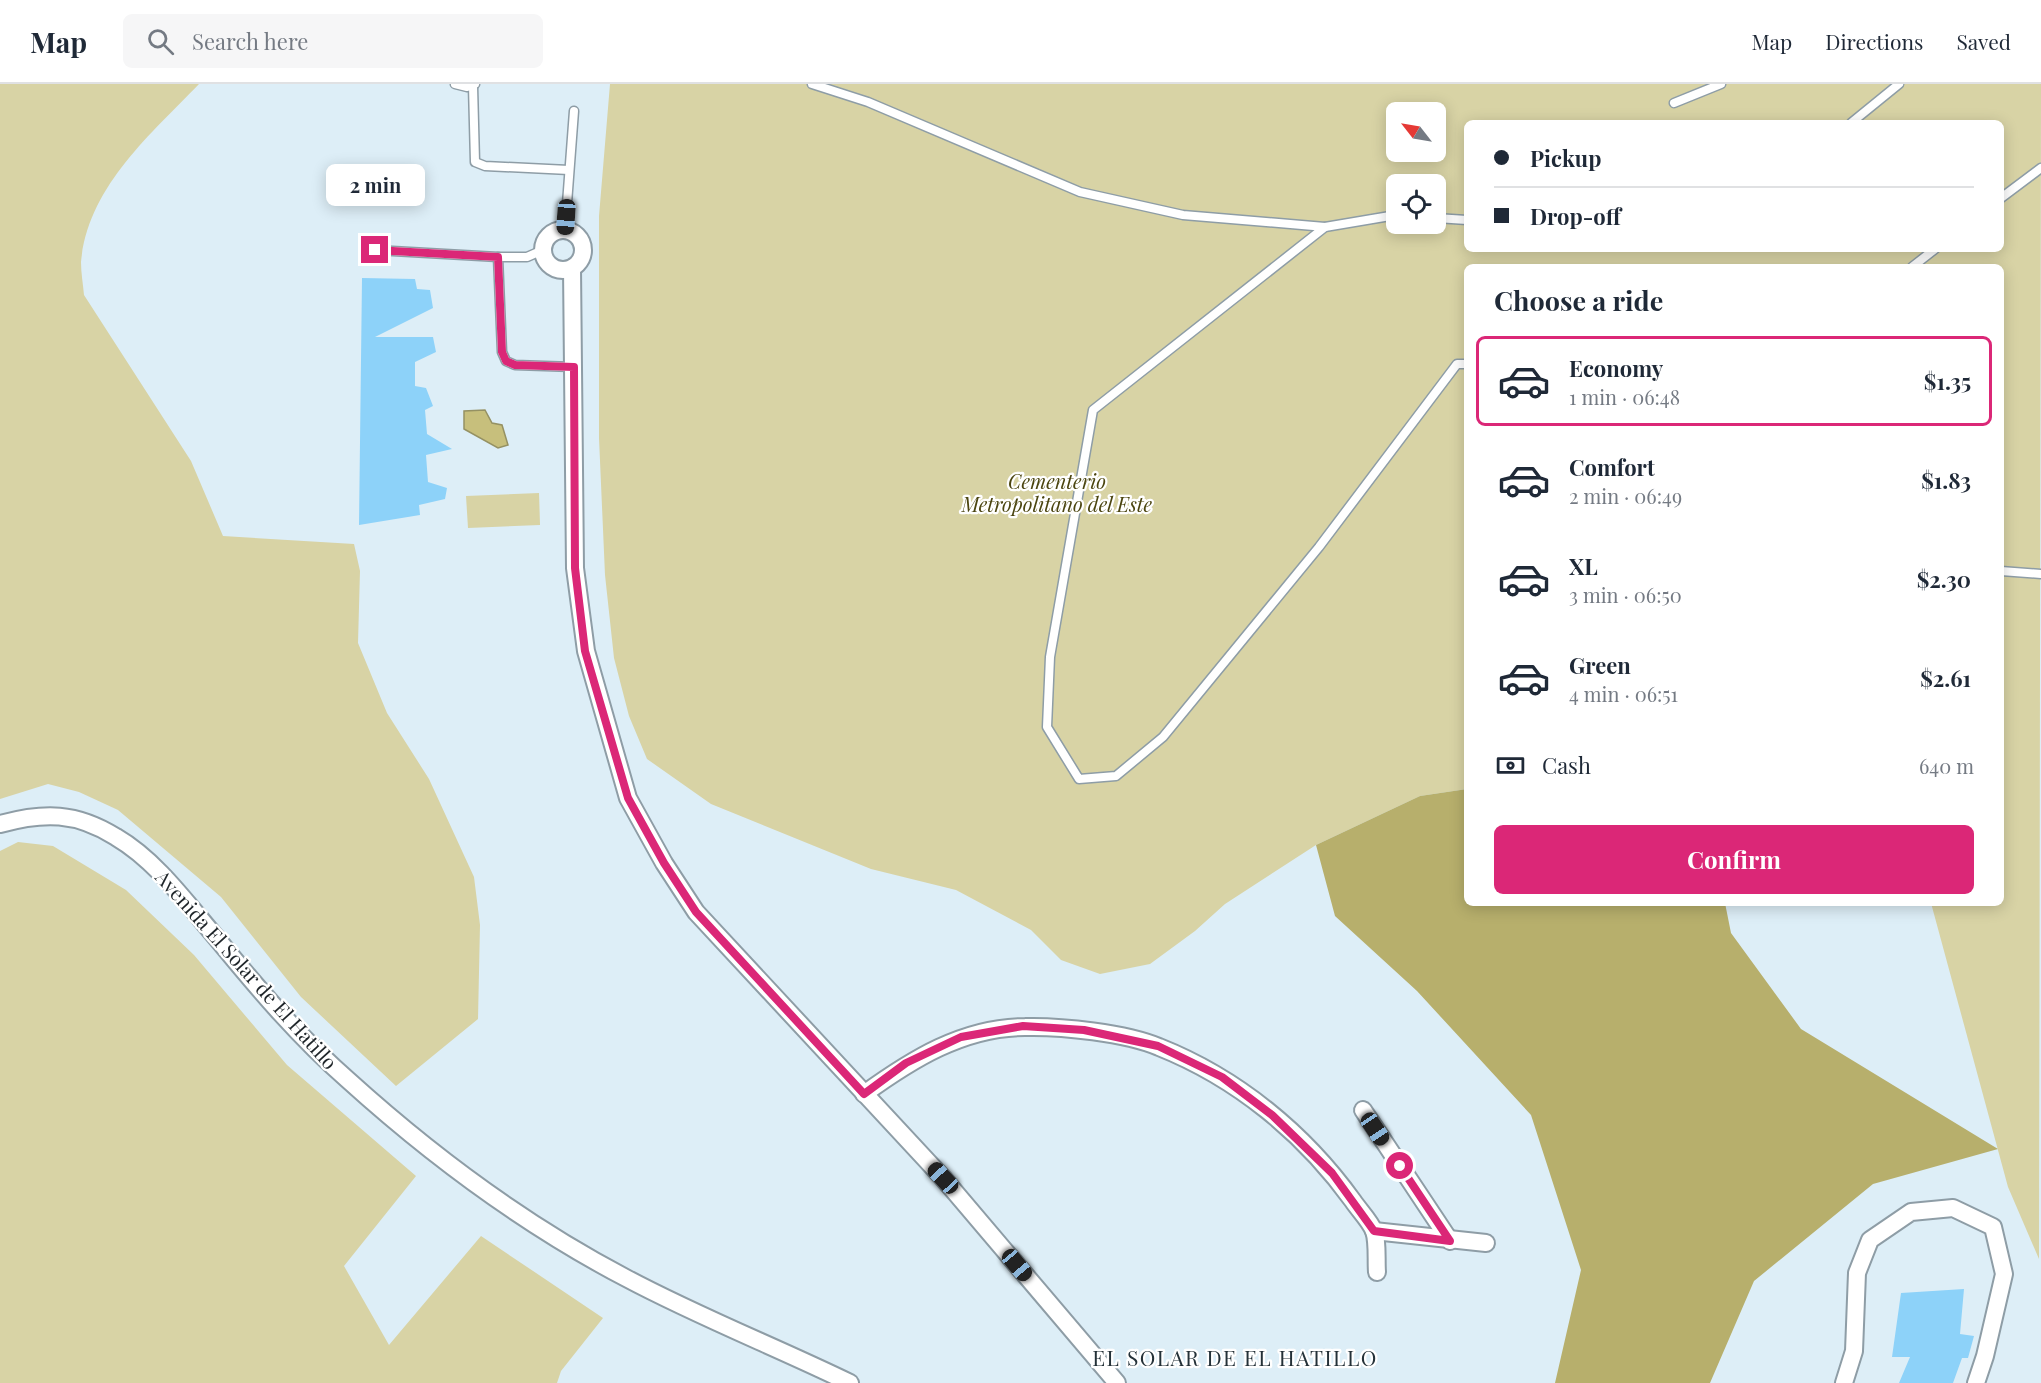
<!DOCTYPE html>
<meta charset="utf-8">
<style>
:root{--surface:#fff;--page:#f6f6f7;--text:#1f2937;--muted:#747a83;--line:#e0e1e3;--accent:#db2777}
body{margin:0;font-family:"Playfair Display",serif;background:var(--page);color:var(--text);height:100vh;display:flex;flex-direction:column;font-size:22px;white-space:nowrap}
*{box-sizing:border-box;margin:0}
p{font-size:20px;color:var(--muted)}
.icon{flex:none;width:33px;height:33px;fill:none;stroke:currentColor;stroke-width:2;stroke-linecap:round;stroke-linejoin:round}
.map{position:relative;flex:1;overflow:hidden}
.panel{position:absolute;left:1464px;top:180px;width:540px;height:642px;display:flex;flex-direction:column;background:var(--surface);border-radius:9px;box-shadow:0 3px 15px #0003}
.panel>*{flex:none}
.hud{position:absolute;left:1464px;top:36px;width:540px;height:132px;border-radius:9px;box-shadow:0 3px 15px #0003;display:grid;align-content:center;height:132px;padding:0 30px;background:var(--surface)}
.needle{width:39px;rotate:301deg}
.fabs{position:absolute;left:1386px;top:18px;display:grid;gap:12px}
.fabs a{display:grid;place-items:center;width:60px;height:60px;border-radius:9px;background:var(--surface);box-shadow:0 3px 15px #0003;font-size:30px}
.end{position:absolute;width:27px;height:27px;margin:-14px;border:8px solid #db2777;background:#fff;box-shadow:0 0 0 3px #fff}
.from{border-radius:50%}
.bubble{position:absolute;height:42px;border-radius:9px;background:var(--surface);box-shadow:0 3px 15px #0003;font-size:20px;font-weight:700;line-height:42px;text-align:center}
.car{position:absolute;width:18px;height:36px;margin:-18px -9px;border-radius:8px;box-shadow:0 0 4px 2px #0007;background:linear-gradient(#222 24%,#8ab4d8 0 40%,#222 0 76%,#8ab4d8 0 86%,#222 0)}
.hud b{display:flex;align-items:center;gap:21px;height:57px;font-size:22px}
.hud b+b{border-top:2px solid var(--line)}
.hud i{width:15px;height:15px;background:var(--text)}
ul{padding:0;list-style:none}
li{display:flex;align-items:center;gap:18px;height:90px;margin:0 12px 9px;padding:0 18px;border:3px solid transparent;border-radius:9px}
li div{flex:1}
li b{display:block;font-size:22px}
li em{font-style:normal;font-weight:700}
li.on{border-color:var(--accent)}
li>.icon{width:54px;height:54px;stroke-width:1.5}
h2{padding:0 30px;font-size:27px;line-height:72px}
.pay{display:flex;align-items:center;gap:15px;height:66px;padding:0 30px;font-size:22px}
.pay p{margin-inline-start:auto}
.button{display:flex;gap:12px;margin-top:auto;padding:12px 30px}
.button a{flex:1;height:69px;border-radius:9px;background:var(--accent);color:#fff;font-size:24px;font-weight:700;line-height:69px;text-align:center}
header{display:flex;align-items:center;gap:36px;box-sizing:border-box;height:84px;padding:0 30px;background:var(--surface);border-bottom:2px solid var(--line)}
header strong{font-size:28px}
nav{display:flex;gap:33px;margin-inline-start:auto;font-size:21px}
.search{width:420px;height:54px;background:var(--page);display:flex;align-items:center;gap:15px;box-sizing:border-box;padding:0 21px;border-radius:9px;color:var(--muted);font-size:22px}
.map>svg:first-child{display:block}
.green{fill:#d8d3a5;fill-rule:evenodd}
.forest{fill:#b7af6c}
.water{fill:#c7bf7c;stroke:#959163;stroke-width:1.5}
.building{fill:#8dd2f9}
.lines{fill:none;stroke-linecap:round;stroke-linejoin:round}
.service-casing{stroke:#8e9da6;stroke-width:11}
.minor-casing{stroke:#8e9da6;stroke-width:20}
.service{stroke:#fff;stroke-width:8}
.minor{stroke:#fff;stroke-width:16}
.route{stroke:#db2777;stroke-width:8}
.labels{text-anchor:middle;stroke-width:4.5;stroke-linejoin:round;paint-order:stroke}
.park-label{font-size:20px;font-style:italic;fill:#4b4510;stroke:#fff}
.street-label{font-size:20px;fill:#1f2529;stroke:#fff}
.neighbourhood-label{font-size:21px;letter-spacing:1.5px;fill:#243138;stroke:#fff}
</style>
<header>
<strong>Map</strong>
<div class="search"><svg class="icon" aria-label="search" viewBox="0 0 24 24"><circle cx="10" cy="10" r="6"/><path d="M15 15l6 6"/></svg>Search here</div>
<nav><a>Map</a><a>Directions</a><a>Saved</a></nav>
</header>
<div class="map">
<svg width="2041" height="1299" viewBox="0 0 2041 1299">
<rect width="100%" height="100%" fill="#ddeef7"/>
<g class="green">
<path d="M 0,0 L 199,0 C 150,51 88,103 81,178 C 81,189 83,200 84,211 L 191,377 L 223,452 L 354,460 L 360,487 L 358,559 L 387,629 L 429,695 L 474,793 L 480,841 L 478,935 L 396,1002 L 301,913 L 221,813 L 118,726 L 79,708 L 48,700 L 0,715 Z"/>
<path d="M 610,0 L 2041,0 L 2039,1175 L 2008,1103 L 1931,819 L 2001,819 L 2001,183 L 1467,183 L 1467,705 L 1420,712 L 1316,761 L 1225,820 L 1195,847 L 1150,880 L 1100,890 L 1061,876 L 1031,846 L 956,806 L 871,785 L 711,720 L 647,675 L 629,632 L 614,574 L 605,491 L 599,354 L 599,132 ZM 1396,28 L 1436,28 L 1436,68 L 1396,68 ZM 1467,39 L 2001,39 L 2001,165 L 1467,165 ZM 1396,100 L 1436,100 L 1436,140 L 1396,140 Z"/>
<polygon points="539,409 540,441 468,444 466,412"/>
<polygon points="18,758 53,762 126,806 194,871 287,981 416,1092 344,1182 389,1261 481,1152 603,1234 561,1287 557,1299 0,1299 0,767"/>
</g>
<polygon class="forest" points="1467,705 1467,819 1725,819 1731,849 1801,945 1998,1065 1873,1100 1754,1197 1710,1299 1555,1299 1581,1186 1531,1031 1417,907 1335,832 1316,761 1420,712"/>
<polygon class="water" points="485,326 492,339 502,341 508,361 498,364 464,345 464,327"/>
<g class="building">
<polygon points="362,194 415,195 417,205 430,206 433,224 375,253 433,253 436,268 415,278 415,302 426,304 433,322 425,326 427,350 452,365 426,371 428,398 447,404 445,415 419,421 420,431 359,441"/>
<polygon points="1964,1205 1960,1250 1974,1252 1968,1274 1962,1274 1953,1299 1899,1299 1910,1273 1892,1273 1901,1209"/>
</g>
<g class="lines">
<defs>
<g id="service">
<polyline points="455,0 467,3 475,0"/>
<polyline points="812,0 868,18 1080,108 1183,131 1325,143"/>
<polyline points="473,2 475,78 485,82 569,86"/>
<polyline points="1674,19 1721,0"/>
<polyline points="1851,39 1899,0"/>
<polyline points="2001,114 2041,84"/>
<polyline points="1396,131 1325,143 1093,326 1050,573 1047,643 1079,695 1116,692 1163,653 1319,463 1457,280 1467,280"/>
<polyline points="1436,134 1467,136"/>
<polyline points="565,146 574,27"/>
<polyline points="375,166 498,173 527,173 543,166"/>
<polyline points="498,173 502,268 506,277 515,281 574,283"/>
<polyline points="1912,183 1935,165"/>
<polyline points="2001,487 2041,490"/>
</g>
<g id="minor">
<circle cx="563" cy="166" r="20"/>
<polyline points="572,184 575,484 586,567 628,714 664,779 696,828 943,1094 1117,1299"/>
<path d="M 0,740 C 44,728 76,728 116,753 C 157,777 188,821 219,857 C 259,906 300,954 348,996 C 432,1072 525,1141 626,1194 C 699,1233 776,1263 850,1299"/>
<path d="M 864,1010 C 911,976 963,943 1025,943 C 1061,942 1126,949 1159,963 C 1237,994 1304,1049 1353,1117 C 1359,1126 1370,1137 1374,1147 C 1378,1158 1376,1176 1377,1188"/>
<polyline points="1363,1026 1450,1157"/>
<polyline points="1374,1147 1486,1159"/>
<polyline points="1844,1299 1854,1267 1857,1189 1870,1156 1911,1128 1953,1124 1993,1143 2004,1190 1985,1272 1976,1299"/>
</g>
</defs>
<use href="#service" class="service-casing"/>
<use href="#minor" class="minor-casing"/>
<use href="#service" class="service"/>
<use href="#minor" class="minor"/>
</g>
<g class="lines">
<polyline class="route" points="375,166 498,173 502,268 506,277 515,281 574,283 575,484 585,567 628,714 664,779 696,828 864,1010 906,979 961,953 1023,942 1084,946 1158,962 1222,993 1272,1031 1332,1089 1374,1147 1450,1157 1400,1082"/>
</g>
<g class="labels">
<g class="park-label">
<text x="1057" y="405">Cementerio<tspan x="1057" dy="23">Metropolitano del Este</tspan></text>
</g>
<g class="street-label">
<text transform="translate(246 886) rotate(48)" y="7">Avenida El Solar de El Hatillo</text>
</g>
<g class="neighbourhood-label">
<text x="1235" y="1282">EL SOLAR DE EL HATILLO</text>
</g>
</g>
</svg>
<div class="fabs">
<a><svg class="needle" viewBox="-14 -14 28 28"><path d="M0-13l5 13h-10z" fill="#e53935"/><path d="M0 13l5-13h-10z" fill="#747a83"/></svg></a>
<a><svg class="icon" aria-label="locate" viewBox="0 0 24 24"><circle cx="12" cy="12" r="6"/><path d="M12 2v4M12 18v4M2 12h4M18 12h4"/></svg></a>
</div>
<i class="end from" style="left:1400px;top:1082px"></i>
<i class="end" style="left:375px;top:166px"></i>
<div class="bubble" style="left:326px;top:80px;width:99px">2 min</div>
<i class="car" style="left:566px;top:133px;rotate:184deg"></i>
<i class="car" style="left:1375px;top:1045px;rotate:146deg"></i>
<i class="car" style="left:943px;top:1094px;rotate:317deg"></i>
<i class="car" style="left:1017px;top:1181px;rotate:140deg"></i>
<div class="hud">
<b><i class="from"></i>Pickup</b>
<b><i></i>Drop-off</b>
</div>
<section class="panel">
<h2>Choose a ride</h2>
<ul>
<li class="on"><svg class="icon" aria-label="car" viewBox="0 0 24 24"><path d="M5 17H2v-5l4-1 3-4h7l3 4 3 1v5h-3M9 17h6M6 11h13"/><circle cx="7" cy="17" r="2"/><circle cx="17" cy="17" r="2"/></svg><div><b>Economy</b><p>1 min · 06:48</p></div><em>$1.35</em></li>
<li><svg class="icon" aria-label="car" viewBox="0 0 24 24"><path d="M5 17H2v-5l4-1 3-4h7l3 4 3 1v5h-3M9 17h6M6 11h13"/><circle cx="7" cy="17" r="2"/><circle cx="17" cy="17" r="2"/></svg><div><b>Comfort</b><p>2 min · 06:49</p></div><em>$1.83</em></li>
<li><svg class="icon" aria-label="car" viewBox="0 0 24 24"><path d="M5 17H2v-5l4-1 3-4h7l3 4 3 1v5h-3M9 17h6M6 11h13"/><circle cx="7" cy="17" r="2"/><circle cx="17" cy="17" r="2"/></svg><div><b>XL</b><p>3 min · 06:50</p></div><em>$2.30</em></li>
<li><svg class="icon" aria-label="car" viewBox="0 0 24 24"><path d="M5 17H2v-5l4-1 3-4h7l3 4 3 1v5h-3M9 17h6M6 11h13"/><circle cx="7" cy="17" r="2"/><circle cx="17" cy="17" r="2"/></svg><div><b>Green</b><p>4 min · 06:51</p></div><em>$2.61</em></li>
</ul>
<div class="pay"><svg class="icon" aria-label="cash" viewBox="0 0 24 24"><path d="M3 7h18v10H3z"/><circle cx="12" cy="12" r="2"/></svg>Cash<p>640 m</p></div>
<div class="button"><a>Confirm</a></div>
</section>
</div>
